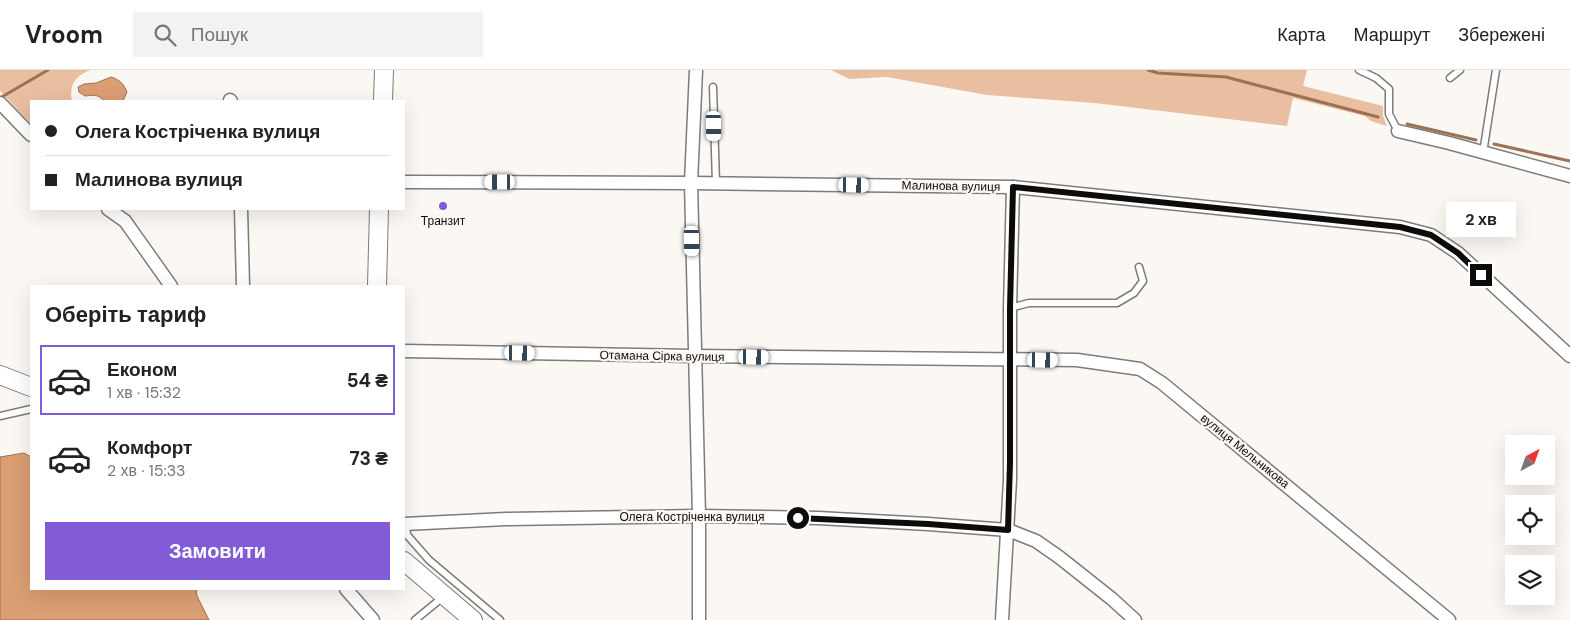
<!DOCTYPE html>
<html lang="uk">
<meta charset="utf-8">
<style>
:root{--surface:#fff;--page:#f2f2f2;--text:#222;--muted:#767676;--line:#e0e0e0;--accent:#815cd6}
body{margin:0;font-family:"DM Sans",sans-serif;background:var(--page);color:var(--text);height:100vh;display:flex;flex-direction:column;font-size:19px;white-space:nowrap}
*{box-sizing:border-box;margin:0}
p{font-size:16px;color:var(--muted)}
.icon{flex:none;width:28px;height:28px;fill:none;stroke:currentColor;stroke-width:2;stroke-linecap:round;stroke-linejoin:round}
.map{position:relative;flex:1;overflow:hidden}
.details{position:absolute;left:30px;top:215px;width:375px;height:305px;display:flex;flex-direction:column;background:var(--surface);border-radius:0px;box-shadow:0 5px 20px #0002}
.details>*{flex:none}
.guide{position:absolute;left:30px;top:30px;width:375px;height:110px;border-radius:0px;box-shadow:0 5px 20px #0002;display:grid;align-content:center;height:110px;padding:0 15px;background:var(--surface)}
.needle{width:32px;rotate:41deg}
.tools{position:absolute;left:1505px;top:365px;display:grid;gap:10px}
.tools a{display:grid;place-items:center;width:50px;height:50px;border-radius:0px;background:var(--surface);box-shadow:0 5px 20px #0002;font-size:25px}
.end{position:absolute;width:22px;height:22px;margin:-11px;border:6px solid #0d0c0b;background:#fff;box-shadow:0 0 0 2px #fff}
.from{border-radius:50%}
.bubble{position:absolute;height:35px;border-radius:0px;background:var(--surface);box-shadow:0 5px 20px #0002;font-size:16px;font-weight:700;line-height:35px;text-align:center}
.car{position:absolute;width:15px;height:30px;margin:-15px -8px;border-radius:6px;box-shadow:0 0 4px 1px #0007;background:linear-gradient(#fff 24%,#345 0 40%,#fff 0 76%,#345 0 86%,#fff 0)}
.guide b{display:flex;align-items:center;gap:18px;height:48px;font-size:19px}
.guide b+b{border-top:1px solid var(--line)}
.guide i{width:12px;height:12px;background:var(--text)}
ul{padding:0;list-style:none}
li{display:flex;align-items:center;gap:15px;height:70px;margin:0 10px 8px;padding:0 5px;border:2px solid transparent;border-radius:0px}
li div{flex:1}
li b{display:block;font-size:19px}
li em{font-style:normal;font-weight:700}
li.selected{border-color:var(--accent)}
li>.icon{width:45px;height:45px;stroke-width:1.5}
h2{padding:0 15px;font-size:22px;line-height:60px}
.action{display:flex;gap:10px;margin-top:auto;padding:10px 15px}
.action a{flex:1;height:58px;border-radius:0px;background:var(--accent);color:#fff;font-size:20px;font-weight:700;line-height:58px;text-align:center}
header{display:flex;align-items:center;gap:30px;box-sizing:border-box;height:70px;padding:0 25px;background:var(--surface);border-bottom:1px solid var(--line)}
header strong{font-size:24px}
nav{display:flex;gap:28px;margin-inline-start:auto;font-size:18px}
.search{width:350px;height:45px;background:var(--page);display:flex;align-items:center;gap:12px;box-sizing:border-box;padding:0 18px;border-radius:0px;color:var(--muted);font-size:19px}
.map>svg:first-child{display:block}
.green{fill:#eabea1}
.water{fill:#db9e73;stroke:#9d7254}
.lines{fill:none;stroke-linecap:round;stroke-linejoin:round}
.stream{stroke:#9d7254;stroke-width:3}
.lane-casing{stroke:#7f7b79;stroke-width:9}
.street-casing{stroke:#7f7b79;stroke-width:15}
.secondary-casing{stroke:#7f7b79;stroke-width:20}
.lane{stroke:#fff;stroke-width:6}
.street{stroke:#fff;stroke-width:12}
.secondary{stroke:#fff;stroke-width:18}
.route{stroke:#0d0c0b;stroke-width:6}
.poi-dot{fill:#815cd6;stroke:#fbf7f3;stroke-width:2}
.labels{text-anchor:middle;stroke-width:4.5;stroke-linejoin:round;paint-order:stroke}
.street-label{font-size:12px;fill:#0d0c0b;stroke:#fbf7f3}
.poi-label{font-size:12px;fill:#0d0c0b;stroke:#fbf7f3}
</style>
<header>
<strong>Vroom</strong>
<div class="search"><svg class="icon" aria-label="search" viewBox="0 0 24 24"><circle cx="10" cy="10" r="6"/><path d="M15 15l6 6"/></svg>Пошук</div>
<nav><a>Карта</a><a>Маршрут</a><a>Збережені</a></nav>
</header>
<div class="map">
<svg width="1570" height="550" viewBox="0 0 1570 550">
<rect width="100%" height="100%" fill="#fbf7f3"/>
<g class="green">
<path d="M 0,0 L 90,0 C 75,6 69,15 72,31 L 31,31 L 31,54 L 0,21 Z"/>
<polygon points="831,0 1307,0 1303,16 1383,36 1383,46 1387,56 1371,51 1365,46 1293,28 1287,56 1095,33 987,25 887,7 849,9"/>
</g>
<g class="water">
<path d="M 111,7 C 120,10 123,13 127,22 L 123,31 L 104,31 C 98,24 94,25 85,26 L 79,22 L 78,17 L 84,14 L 96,13 Z"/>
<polygon points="24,383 31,387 31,519 196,519 197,526 209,550 0,550 0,387"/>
</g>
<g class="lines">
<g class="stream">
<polyline points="1148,0 1158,3 1226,7 1378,47"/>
<polyline points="0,28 48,0"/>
<polyline points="1407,54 1476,70"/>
<polyline points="1494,74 1570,91"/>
</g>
<defs>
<g id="lane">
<polyline points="1359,0 1376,8 1389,19 1389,44 1398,61"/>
<polyline points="1450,8 1460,0"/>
<polyline points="713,17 716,113"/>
<polyline points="1483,83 1496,0"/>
<polyline points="1010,238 1029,233 1117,233 1134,223 1143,211 1139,197"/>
<polyline points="0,346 31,339"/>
<polyline points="406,455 407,465 429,490 500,550"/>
<polyline points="415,550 443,527"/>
</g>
<g id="street">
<polyline points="696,0 691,113 699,446 699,550"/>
<polyline points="230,30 231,31"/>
<polyline points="0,33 31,65"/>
<polyline points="1398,61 1449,73 1570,106"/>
<polyline points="404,112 691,113 1013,117 1400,157 1431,165 1458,183 1570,286"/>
<polyline points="108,139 125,151 171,216"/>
<polyline points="241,139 243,216"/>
<polyline points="404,281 695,286 1077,290 1140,299 1162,313 1449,550"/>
<polyline points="404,454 506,449 699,446 818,448 928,454 1008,460 1036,471 1059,487 1112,529 1135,550"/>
<polyline points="346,519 373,550"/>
<polyline points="1002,550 1010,410 1010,238 1013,117"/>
</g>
<g id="secondary">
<polyline points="383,31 384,0"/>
<polyline points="377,216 379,139"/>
<polyline points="0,305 31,317"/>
<polyline points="404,491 473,550"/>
</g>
</defs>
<use href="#lane" class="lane-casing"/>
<use href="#street" class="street-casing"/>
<use href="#secondary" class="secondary-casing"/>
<use href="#lane" class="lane"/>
<use href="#street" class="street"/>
<use href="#secondary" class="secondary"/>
</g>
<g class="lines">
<polyline class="route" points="798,448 928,454 1008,460 1010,392 1010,238 1013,117 1400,157 1431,165 1458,183 1481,205"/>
</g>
<circle class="poi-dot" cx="443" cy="136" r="5"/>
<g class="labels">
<g class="street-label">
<text transform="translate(951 116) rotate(1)" y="4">Малинова вулиця</text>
<text transform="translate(662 286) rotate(1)" y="4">Отамана Сірка вулиця</text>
<text transform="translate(1245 381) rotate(39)" y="4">вулиця Мельникова</text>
<text x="692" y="451">Олега Костріченка вулиця</text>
</g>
<g class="poi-label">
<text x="443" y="155">Транзит</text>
</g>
</g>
</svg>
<div class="tools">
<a><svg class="needle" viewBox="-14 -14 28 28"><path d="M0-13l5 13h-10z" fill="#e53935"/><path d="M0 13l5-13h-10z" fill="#767676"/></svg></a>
<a><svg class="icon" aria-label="locate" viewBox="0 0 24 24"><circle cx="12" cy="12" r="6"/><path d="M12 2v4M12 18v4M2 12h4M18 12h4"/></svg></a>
<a><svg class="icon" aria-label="layers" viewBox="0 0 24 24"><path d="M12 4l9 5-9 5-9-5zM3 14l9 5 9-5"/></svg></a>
</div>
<i class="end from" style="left:798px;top:448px"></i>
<i class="end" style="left:1481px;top:205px"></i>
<div class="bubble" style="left:1446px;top:132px;width:70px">2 хв</div>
<i class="car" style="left:714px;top:56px;rotate:179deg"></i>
<i class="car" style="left:500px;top:112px;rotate:270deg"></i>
<i class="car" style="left:854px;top:115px;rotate:91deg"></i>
<i class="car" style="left:692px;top:171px;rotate:179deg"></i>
<i class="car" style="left:520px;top:283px;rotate:91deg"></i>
<i class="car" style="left:754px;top:287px;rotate:91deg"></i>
<i class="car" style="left:1043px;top:290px;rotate:91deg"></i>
<div class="guide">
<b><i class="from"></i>Олега Костріченка вулиця</b>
<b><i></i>Малинова вулиця</b>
</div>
<section class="details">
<h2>Оберіть тариф</h2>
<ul>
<li class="selected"><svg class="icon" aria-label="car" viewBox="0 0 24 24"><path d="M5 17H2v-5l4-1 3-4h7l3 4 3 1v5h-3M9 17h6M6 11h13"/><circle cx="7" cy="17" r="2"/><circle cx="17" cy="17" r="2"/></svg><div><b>Економ</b><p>1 хв · 15:32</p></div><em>54 ₴</em></li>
<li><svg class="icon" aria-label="car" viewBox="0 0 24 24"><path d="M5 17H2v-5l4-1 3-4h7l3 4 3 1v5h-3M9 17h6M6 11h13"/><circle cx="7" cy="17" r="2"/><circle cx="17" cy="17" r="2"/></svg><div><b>Комфорт</b><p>2 хв · 15:33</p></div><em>73 ₴</em></li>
</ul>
<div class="action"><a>Замовити</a></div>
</section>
</div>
